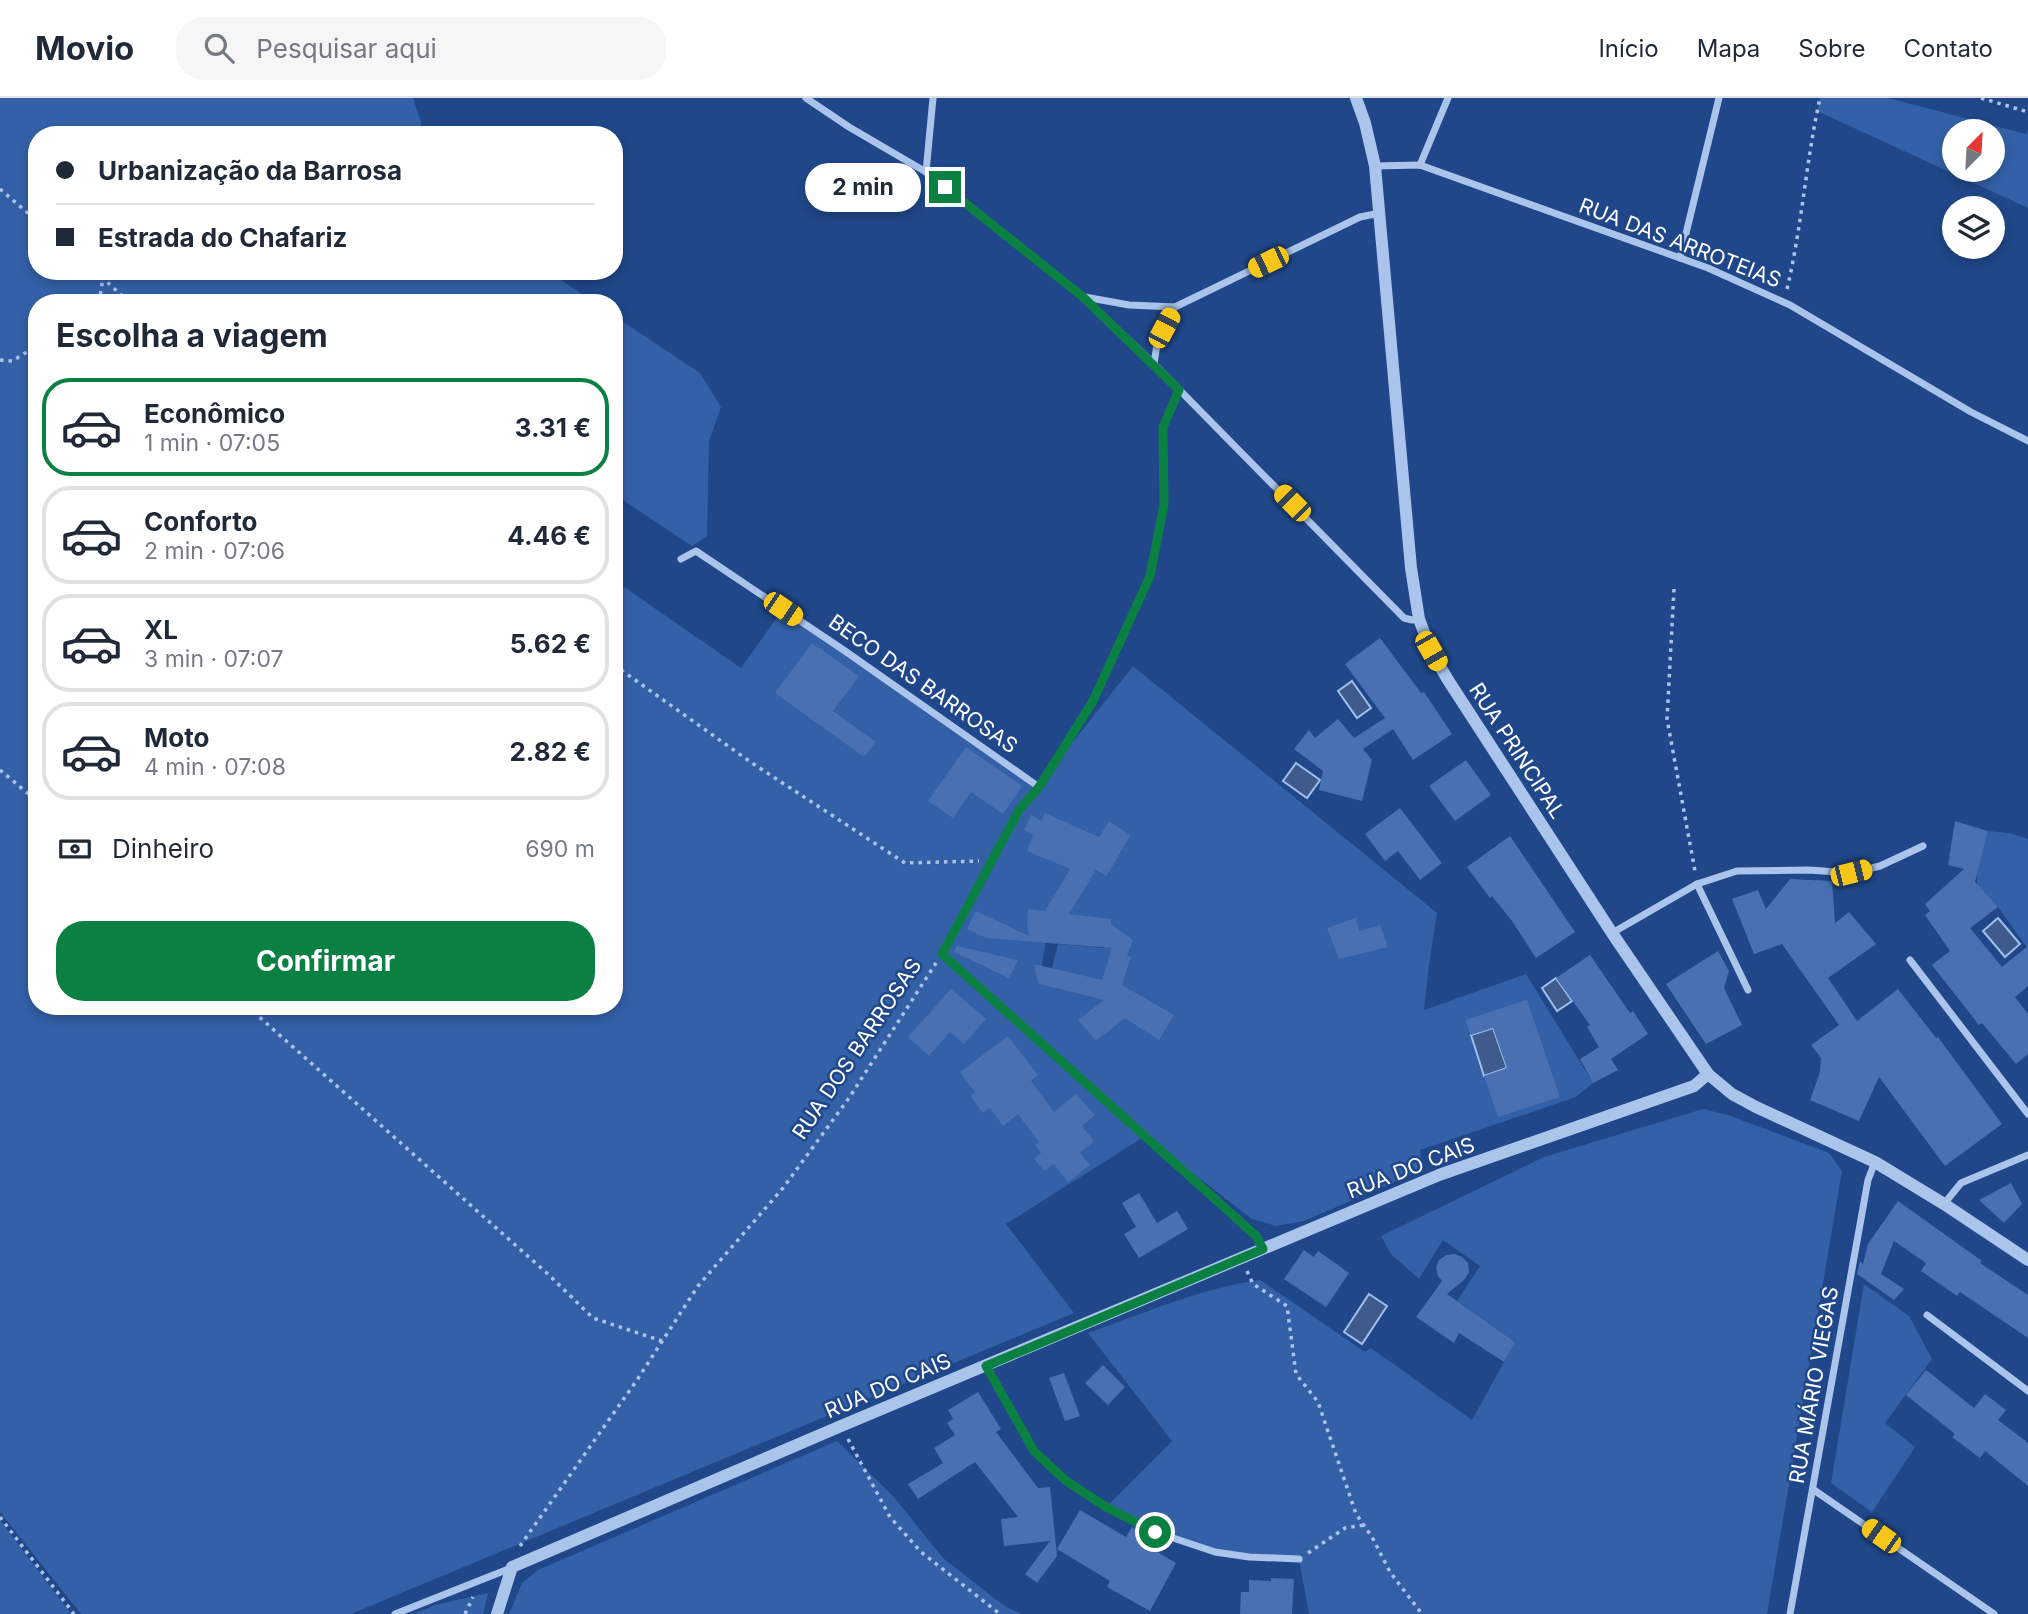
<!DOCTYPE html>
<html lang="pt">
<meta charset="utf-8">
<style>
:root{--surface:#fff;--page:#f6f6f7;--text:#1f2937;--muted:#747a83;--line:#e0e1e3;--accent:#0b8043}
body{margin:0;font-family:Inter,sans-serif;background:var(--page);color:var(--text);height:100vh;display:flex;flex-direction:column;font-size:26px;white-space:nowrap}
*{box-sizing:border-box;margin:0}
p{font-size:23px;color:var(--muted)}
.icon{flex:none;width:38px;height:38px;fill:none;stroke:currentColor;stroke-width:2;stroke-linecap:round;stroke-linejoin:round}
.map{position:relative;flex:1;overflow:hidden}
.sheet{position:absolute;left:28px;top:196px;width:595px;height:721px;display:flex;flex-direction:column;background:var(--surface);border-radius:28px;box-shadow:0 4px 10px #0003}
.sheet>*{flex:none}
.banner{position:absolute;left:28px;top:28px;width:595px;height:154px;border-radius:28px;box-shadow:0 4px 10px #0003;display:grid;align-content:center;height:154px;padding:0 28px;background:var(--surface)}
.needle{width:46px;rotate:24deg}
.buttons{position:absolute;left:1942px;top:21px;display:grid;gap:14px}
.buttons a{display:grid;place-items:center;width:63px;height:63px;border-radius:50%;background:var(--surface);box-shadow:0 4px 10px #0003;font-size:35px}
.end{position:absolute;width:32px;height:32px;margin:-16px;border:9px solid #0b8043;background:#fff;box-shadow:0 0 0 4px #fff}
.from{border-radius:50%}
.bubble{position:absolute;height:49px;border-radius:24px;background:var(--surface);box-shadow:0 4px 10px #0003;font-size:23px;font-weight:700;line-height:49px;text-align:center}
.car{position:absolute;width:21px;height:42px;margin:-21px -10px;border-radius:9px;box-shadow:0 0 5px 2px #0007;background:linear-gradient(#f5c518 24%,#345 0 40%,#f5c518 0 76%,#345 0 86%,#f5c518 0)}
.banner b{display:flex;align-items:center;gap:24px;height:66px;font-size:26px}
.banner b+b{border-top:2px solid var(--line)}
.banner i{width:18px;height:18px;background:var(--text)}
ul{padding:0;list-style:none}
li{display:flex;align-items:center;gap:21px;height:98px;margin:0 14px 10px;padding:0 14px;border:4px solid var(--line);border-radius:28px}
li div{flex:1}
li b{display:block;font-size:26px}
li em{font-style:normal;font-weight:700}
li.current{border-color:var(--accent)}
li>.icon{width:63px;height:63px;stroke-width:1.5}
h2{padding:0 28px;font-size:32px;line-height:84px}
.pay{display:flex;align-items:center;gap:18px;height:77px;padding:0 28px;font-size:26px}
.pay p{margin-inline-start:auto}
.action{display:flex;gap:14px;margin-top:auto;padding:14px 28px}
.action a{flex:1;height:80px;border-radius:28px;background:var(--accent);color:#fff;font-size:28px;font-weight:700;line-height:80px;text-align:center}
header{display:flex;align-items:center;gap:42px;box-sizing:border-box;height:98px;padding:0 35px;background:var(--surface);border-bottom:2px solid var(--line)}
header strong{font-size:33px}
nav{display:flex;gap:38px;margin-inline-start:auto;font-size:24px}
.search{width:490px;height:63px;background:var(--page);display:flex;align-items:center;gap:18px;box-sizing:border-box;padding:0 24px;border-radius:28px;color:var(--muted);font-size:26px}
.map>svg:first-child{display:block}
.green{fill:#3360a7;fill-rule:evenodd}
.water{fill:#3f5b8c;stroke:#9ebeec;stroke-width:2}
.building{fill:#4870b2}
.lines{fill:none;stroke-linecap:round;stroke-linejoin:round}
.path{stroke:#abc4eb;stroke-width:3.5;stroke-dasharray:3.5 5;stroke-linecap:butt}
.minor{stroke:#abc4eb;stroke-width:7}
.tertiary{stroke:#abc4eb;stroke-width:12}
.route{stroke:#0b8043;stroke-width:9}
.labels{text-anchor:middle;stroke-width:5;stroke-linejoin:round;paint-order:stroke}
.street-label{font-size:21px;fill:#fff;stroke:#1f4789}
</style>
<header>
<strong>Movio</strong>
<div class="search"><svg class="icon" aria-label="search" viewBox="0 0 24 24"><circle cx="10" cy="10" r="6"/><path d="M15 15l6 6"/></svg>Pesquisar aqui</div>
<nav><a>Início</a><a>Mapa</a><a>Sobre</a><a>Contato</a></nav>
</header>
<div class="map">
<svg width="2028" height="1516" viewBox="0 0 2028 1516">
<rect width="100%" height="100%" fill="#1f4789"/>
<g class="green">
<path d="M 0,0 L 413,0 L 421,24 L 420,37 L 37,37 L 37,173 L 548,173 L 595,205 L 37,205 L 37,908 L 614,908 L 614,482 L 741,570 L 783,511 L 1038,688 L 1133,568 L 1437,815 L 1429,867 L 1424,912 L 1526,876 L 1593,985 L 1576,999 L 1420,1052 L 1422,1072 L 1304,1123 L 1276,1128 L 1252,1121 L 1145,1038 L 1006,1126 L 1074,1215 L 351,1516 L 81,1516 L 0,1414 ZM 1109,723 L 1131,737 L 1106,779 L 1080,763 L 1096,744 ZM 1112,822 L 1104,850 L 1058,846 L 1052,870 L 1087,898 L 1038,886 L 1036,875 L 1042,868 L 1048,827 Z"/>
<path d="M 1820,0 L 1888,0 L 2026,36 L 2028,32 L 2028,110 L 1817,13 ZM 1955,33 L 1993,33 L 1993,72 L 1955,72 Z"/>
<polygon points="614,218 700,275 721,309 709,343 707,438 692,448 614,396"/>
<polygon points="1988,733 2010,735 2028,741 2028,851 1998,809 1977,787 1977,774"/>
<path d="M 1703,1011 L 1728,1017 L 1829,1055 L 1842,1073 L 1767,1516 L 1309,1516 L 1299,1461 L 1215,1454 L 1155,1434 L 1106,1409 L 1172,1343 L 1088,1235 C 1145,1215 1201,1190 1260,1182 L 1365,1254 L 1371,1250 L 1472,1322 L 1515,1244 L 1457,1203 L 1480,1168 L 1443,1142 L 1419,1181 L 1391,1156 L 1381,1138 L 1544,1059 Z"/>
<polygon points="1864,1186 1909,1218 1932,1261 1885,1325 1915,1349 1872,1414 1831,1385"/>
<polygon points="837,1343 893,1398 943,1460 1003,1507 1021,1516 509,1516 522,1485 538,1472"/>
<polygon points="0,1422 71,1516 0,1516"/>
<polygon points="488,1495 483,1516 414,1516 435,1507"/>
</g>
<g class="water">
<polygon points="1352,583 1371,610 1357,620 1338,593"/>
<polygon points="1296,665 1320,682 1307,700 1283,683"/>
<polygon points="1998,820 2020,846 2005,859 1983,833"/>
<polygon points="1556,880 1572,903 1557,913 1542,890"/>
<polygon points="1493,930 1507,970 1484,978 1471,937"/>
<polygon points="1369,1196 1387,1208 1362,1246 1344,1234"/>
</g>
<g class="building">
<polygon points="1380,540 1421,595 1424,594 1452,636 1413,662 1393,631 1363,651 1372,662 1362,703 1319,692 1323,673 1294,651 1309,632 1315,640 1338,621 1354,640 1385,620 1345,566"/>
<polygon points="812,545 859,578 833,613 876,644 864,659 775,595"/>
<polygon points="966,649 1022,688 1003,716 971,694 953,720 928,703"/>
<polygon points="1466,662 1491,697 1455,723 1429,688"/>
<polygon points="1400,710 1442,765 1420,782 1398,753 1385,763 1365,736"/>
<polygon points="1045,715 1099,739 1109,723 1131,737 1106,779 1096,772 1069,816 1112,821 1111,826 1133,842 1127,858 1131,859 1122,887 1174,917 1159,942 1125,920 1096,943 1078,922 1104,902 1038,886 1034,866 1102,882 1112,850 986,840 967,831 976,813 1029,838 1027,825 1028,811 1045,813 1070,771 1027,753 1033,737 1024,732 1031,717 1042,723"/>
<polygon points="1955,723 1988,733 1975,784 1998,809 1970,830 2002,869 2028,848 2028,888 2015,899 2028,916 2028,956 2016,966 1982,925 1979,927 1932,867 1950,853 1925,817 1930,813 1925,806 1964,771 1948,767"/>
<polygon points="1510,738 1575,834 1536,860 1512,823 1492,798 1490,800 1467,769"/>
<polygon points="1790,781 1832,783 1835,825 1849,814 1876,846 1828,880 1857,923 1898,891 1936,940 1938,939 2002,1026 1945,1068 1879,979 1859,1023 1810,1002 1820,974 1821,960 1811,947 1839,927 1782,846 1754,856 1732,801 1758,792 1766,811"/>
<polygon points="1356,820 1359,833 1380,827 1388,849 1339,861 1327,830"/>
<polygon points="957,848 1018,862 1009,880 954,854"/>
<polygon points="1718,853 1729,873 1724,890 1742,927 1706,946 1666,886"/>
<polygon points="1590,857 1630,915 1633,913 1648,936 1611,961 1618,972 1593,985 1580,961 1599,949 1587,929 1590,927 1556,880"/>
<polygon points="951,891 986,921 964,946 950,934 929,958 908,939"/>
<polygon points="1527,902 1560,999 1498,1019 1484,978 1507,970 1493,930 1471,937 1465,922"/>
<polygon points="1008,938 1038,977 1031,983 1054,1014 1076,996 1095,1017 1082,1028 1094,1043 1080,1055 1090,1067 1068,1084 1054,1066 1044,1073 1034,1061 1041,1055 1035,1047 1039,1044 1018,1016 1003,1028 990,1010 983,1015 970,998 975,994 960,974"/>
<polygon points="2011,1085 2022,1106 2004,1125 1979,1102"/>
<polygon points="1139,1095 1157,1125 1177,1113 1188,1131 1139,1160 1124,1136 1136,1129 1122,1105"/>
<polygon points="1898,1103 1982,1163 1980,1165 2028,1197 2028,1240 1960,1194 1957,1198 1921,1173 1926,1165 1894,1143 1881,1176 1904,1191 1894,1202 1857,1176 1860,1163 1863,1166 1868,1146"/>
<polygon points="1304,1152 1314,1159 1318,1153 1349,1175 1326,1209 1284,1181"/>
<polygon points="1455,1156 1462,1159 1468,1165 1469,1174 1465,1181 1447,1196 1515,1244 1504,1264 1459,1235 1454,1245 1416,1219 1442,1183 1438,1178 1436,1169 1439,1162 1446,1157"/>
<polygon points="1103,1267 1125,1289 1108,1307 1085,1285"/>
<polygon points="1926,1272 1974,1310 1985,1296 2006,1312 1998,1322 2028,1345 2028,1388 1985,1353 1980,1360 1952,1339 1955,1336 1906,1297"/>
<polygon points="1064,1275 1080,1318 1065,1323 1049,1280"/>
<polygon points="978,1294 1001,1331 996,1334 1038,1390 1050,1389 1057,1458 1037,1485 1025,1476 1050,1443 1004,1448 1001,1421 1018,1419 975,1364 918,1401 908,1386 943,1365 934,1350 955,1337 947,1325 953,1321 948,1312"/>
<polygon points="1080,1412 1126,1439 1132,1429 1144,1436 1140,1444 1176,1465 1150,1513 1107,1489 1110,1483 1057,1451"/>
<polygon points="1271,1480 1294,1481 1292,1516 1240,1516 1241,1494 1249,1494 1249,1482 1271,1483"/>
</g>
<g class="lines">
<g class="path">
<polyline points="1981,0 2028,14"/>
<polyline points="0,91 37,123"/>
<polyline points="95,173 130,205"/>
<path d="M 1787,191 C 1802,128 1806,63 1820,0"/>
<polyline points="99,205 103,180"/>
<polyline points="0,262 12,263 37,248"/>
<polyline points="1674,491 1667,621 1695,773"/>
<polyline points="614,567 752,665 905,765 979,763"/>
<polyline points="0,672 37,703"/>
<polyline points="247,908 549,1177 593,1220 662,1243"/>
<polyline points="1247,1173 1253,1186 1287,1208 1296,1276 1318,1304 1356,1416 1372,1439 1390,1474 1422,1516"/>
<polyline points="848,1341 890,1419 921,1454 1000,1516"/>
<polyline points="0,1419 74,1516"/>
<polyline points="520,1448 637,1282 698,1188 783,1090 849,1000 936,865"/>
<polyline points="1308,1455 1345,1430 1364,1427"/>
<polyline points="465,1516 473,1499"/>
</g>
<g class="minor">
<polyline points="806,0 849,29 926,74 1083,199 1154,266 1404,520 1412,522 1419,521"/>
<polyline points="1420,67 1448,0"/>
<polyline points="1375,68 1420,67 1708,170 1790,207 1971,314 2028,343"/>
<polyline points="926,74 933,0"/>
<polyline points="1680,160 1719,0"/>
<polyline points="1085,199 1129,207 1175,209 1360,119 1380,115"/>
<polyline points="1154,266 1157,246 1175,209"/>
<polyline points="1179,291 1163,329 1164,407 1150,478 1093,603 1039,689 1019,712 942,856 1257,1138 1263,1151"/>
<polyline points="681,461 696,453 845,553 1039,689"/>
<polyline points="1697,786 1748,892"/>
<polyline points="1612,835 1697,786 1737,773 1809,772 1851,775 1880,768 1923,748"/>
<polyline points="1910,862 2028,1016"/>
<polyline points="1944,1106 1961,1085 2028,1057"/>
<polyline points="1927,1217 2028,1293"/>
<polyline points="986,1268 1034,1353 1065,1382 1106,1409 1155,1434 1215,1454 1249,1459 1299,1461"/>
<polyline points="1814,1392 1994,1516"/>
<polyline points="395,1516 511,1470"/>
<polyline points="1790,1516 1868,1082 1875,1064"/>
</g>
<g class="tertiary">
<polyline points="1356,0 1365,25 1375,68 1411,470 1419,521 1431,553 1448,582 1612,835 1708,976 1732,996 1756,1009 1875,1064 1944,1106 2028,1162"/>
<polyline points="497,1516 512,1469 841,1328 1439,1077 1694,988 1708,976"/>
</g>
</g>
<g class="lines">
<polyline class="route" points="945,89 1083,199 1179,292 1163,329 1164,407 1150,478 1093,603 1039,689 1019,712 942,856 1256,1138 1263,1151 986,1268 1034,1353 1065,1382 1106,1409 1155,1434"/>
</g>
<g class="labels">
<g class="street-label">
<text transform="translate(1680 145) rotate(21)" y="7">RUA DAS ARROTEIAS</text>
<text transform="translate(923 586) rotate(35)" y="7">BECO DAS BARROSAS</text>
<text transform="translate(1517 653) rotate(57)" y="7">RUA PRINCIPAL</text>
<text transform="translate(857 951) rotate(-56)" y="7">RUA DOS BARROSAS</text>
<text transform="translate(1411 1070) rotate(-21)" y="7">RUA DO CAIS</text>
<text transform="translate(1814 1287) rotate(-80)" y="7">RUA MÁRIO VIEGAS</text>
<text transform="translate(888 1288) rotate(-23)" y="7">RUA DO CAIS</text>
</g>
</g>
</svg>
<div class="buttons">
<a><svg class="needle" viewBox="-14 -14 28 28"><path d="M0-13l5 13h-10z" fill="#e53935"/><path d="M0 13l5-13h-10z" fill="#747a83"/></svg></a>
<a><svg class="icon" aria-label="layers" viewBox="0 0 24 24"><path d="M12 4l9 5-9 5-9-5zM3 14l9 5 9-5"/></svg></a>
</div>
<i class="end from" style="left:1155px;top:1434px"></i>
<i class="end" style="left:945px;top:89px"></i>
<div class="bubble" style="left:805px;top:65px;width:116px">2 min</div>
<i class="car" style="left:1268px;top:164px;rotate:244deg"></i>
<i class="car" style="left:1164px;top:230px;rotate:28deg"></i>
<i class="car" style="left:1292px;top:405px;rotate:315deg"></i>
<i class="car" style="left:783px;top:511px;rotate:124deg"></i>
<i class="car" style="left:1431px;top:553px;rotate:150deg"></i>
<i class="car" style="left:1851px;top:775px;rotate:76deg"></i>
<i class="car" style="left:1881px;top:1438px;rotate:305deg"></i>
<div class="banner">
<b><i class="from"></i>Urbanização da Barrosa</b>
<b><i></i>Estrada do Chafariz</b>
</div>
<section class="sheet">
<h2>Escolha a viagem</h2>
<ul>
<li class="current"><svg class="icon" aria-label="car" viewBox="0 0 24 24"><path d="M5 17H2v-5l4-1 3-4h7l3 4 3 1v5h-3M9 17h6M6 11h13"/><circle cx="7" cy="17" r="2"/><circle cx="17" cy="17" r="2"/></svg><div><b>Econômico</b><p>1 min · 07:05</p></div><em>3.31 €</em></li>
<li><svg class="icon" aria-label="car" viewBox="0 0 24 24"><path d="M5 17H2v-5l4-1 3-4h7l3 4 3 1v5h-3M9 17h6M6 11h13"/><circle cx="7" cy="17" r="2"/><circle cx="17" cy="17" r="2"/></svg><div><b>Conforto</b><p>2 min · 07:06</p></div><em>4.46 €</em></li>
<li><svg class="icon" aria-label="car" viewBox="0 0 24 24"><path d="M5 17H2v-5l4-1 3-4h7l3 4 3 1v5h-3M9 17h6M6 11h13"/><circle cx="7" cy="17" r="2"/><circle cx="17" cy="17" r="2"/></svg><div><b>XL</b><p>3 min · 07:07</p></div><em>5.62 €</em></li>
<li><svg class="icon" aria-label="car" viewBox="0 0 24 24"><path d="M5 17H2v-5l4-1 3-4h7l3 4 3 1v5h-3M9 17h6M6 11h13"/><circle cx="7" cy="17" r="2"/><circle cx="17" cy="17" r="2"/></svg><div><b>Moto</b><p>4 min · 07:08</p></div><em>2.82 €</em></li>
</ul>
<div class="pay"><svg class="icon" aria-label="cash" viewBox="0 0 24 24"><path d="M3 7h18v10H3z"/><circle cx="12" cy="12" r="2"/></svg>Dinheiro<p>690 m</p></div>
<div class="action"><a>Confirmar</a></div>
</section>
</div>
